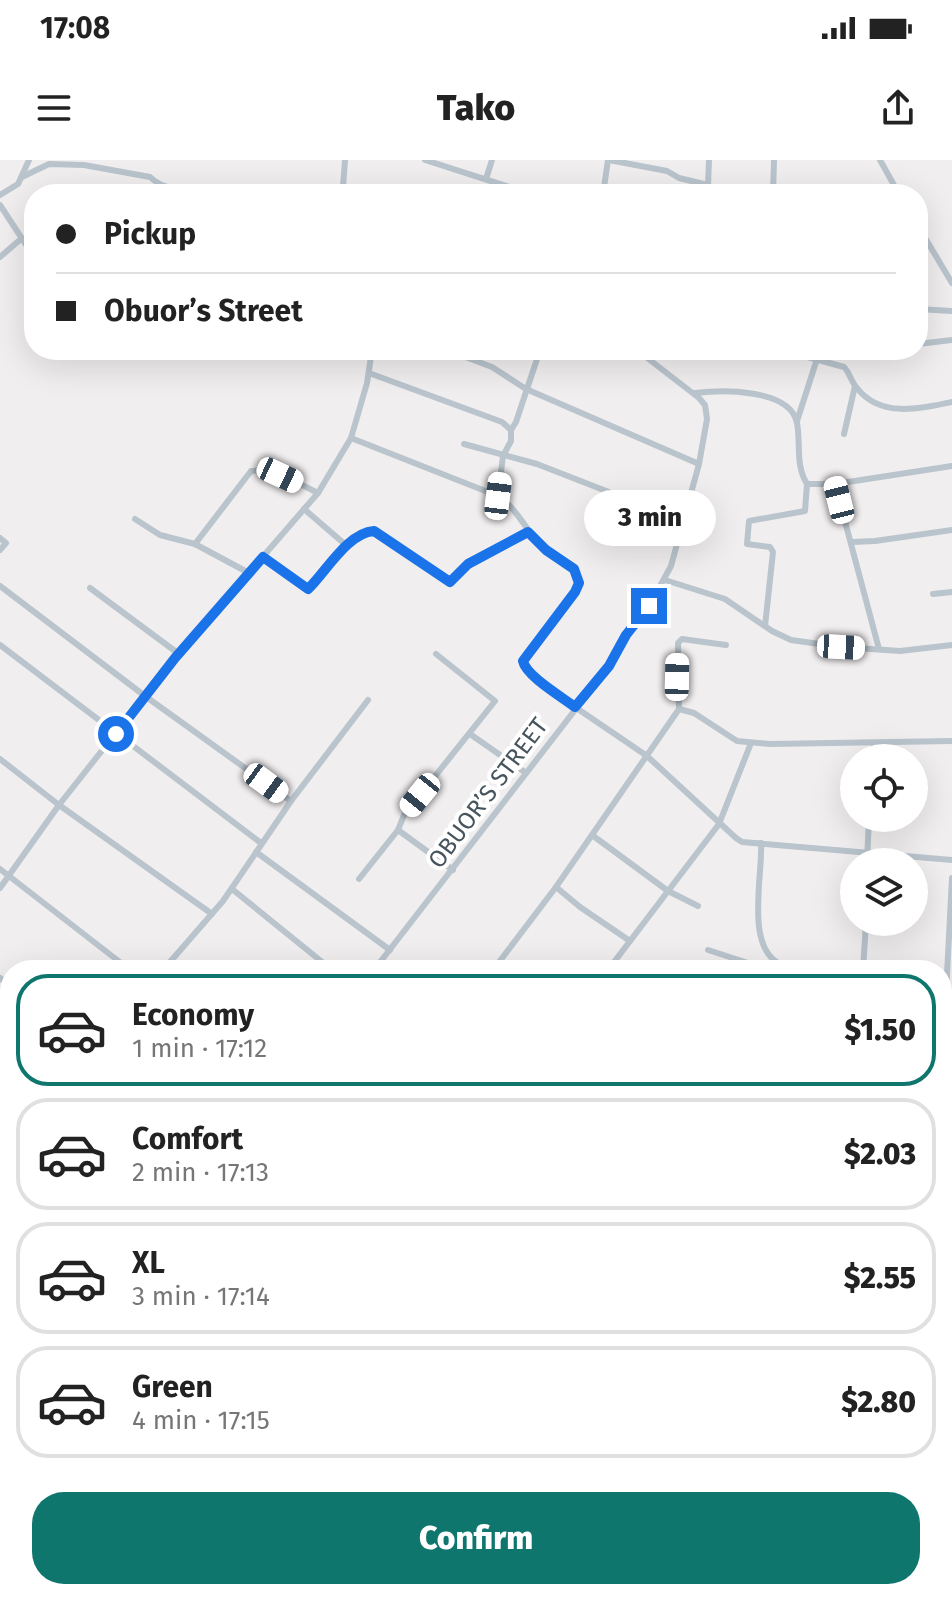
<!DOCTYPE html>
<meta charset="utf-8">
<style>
:root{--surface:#fff;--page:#f6f6f6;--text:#222;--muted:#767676;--line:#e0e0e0;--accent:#0f766e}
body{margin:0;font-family:"Fira Sans",sans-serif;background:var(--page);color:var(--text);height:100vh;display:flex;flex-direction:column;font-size:30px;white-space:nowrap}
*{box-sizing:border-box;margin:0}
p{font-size:26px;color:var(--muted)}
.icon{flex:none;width:44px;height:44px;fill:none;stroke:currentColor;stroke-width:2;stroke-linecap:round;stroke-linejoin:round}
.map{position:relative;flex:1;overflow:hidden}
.side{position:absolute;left:0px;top:800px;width:952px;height:640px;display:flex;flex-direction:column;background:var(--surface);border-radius:32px 32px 0 0;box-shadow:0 8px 32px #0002}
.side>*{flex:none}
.guide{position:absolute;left:24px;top:24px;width:904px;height:176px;border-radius:32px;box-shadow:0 8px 32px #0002;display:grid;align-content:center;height:176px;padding:0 32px;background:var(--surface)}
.tools{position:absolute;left:840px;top:584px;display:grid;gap:16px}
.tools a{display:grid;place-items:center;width:88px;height:88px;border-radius:50%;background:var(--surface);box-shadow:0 8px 32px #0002;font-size:40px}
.end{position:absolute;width:36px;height:36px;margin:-18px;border:10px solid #1a73e8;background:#fff;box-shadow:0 0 0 4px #fff}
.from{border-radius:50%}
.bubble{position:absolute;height:56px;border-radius:28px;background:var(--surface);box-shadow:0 8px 32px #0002;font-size:26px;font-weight:800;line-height:56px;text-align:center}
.car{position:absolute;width:24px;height:48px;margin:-24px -12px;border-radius:10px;box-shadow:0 0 6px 2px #0007;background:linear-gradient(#fff 24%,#345 0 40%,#fff 0 76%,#345 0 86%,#fff 0)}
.guide b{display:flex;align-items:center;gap:28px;height:76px;font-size:30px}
.guide b+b{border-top:2px solid var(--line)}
.guide i{width:20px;height:20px;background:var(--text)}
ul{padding:14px 0 0;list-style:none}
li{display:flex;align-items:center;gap:24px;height:112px;margin:0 16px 12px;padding:0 16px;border:4px solid var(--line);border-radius:32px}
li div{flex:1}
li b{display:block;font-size:30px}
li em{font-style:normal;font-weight:800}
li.active{border-color:var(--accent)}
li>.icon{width:72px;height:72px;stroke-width:1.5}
.action{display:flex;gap:16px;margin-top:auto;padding:16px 32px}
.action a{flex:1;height:92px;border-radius:32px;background:var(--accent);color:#fff;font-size:32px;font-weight:800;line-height:92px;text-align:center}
.status{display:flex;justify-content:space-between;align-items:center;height:56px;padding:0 40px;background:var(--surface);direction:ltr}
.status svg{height:22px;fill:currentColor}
header{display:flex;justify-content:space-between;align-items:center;height:104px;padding:0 32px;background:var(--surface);font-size:36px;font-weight:800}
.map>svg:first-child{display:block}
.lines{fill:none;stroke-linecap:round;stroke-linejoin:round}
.minor{stroke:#b9c4cc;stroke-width:6}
.route{stroke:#1a73e8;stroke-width:10}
.labels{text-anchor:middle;stroke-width:8;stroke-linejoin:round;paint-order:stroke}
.street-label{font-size:24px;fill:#46545d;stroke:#fff}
</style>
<div class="status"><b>17:08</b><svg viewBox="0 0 49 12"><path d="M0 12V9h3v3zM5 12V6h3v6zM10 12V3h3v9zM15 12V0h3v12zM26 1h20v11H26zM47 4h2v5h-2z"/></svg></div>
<header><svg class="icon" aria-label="menu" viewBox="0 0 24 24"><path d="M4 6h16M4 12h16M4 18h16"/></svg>Tako<svg class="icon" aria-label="share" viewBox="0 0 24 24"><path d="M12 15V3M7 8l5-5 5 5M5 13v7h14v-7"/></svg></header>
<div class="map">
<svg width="952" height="1440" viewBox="0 0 952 1440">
<rect width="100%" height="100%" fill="#f1eeef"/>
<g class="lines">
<g class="minor">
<polyline points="425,0 531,34"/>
<polyline points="609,0 667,11 679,18 708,25 709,34"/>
<polyline points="880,0 899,34"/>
<path d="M 22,17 L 49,4 L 84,5 L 150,17 C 167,34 202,31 225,34"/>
<polyline points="486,19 492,0"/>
<polyline points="708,25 709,0"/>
<polyline points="338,34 343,27 345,0"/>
<polyline points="603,34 608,0"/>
<polyline points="773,34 774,0"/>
<polyline points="0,35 18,24 29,0"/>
<polyline points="0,45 34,97"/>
<polyline points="918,66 952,123"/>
<polyline points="0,97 21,79 34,78"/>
<polyline points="918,149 952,151"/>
<polyline points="918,184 952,180"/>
<polyline points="447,190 492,207 526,229 699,304"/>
<path d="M 782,190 L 844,207 C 850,213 851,222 857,228 C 880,258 920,249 952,242"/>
<polyline points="369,213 502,262 511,270 511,281 503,296 498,336"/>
<path d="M 695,233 C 721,230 790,228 797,263 C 801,284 795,305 807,324 L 835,324 L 952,306"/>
<polyline points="797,261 817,199"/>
<polyline points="511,270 516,262 540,190"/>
<polyline points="844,274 855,226"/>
<path d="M 351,278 L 498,336 C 519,350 526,372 544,388 C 557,400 577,403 579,423 L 575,432 L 526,494 L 524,507 L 575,547 L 647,596 L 736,678 L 742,682 L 952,700"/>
<polyline points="464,284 537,304 619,336 636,337 659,347 686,354"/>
<polyline points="835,324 879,489"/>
<polyline points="304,349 347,386"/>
<polyline points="135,359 160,375 195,384 249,413"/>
<polyline points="0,378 6,383 0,390"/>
<polyline points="852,382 875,381 952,370"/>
<path d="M 195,384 L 251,311 C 275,308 297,323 318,333"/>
<path d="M 263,397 L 308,429 C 326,412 347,373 374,371 L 450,422 L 468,404 L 528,372"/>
<polyline points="665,420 725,439 772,471 791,480 841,487 900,491 952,485"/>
<polyline points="0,426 145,536 291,641"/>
<polyline points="90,428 179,494"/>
<polyline points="933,434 952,432"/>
<polyline points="765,466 773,392 770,387 747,384 749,361 805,351 807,324"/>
<polyline points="0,485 261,683"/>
<polyline points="679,549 678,483 682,479 726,485"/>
<polyline points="470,574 526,613"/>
<polyline points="873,598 874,583"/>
<polyline points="0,599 59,645 212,754"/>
<polyline points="398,670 453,710"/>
<polyline points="592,675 668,731 698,746"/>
<path d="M 761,683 C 763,716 744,789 782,805 C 797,811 827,809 844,810"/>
<polyline points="256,692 390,790"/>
<polyline points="867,702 869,658"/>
<polyline points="0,709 130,810"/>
<polyline points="359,719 398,670 404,655 495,541 436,494"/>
<polyline points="556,727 580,747 630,781"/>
<polyline points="0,728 59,645 175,498 318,333 351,278 367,223 372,190"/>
<polyline points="232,729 332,810"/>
<polyline points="708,790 748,803 782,805"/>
<polyline points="163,810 223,741 291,641 368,540"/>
<polyline points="374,810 609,506 626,475 649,446 671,406 699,304 707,259 705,245 699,238 637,190"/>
<polyline points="493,810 556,727 679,549 694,553 737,581 770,584 952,581"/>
<polyline points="608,810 719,664 751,583"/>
<polyline points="863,810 866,762"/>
<polyline points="0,818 10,825"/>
<polyline points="942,911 952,718"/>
<polyline points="0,932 7,952"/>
<polyline points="942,977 952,977"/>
<polyline points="942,1065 952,1065"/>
<polyline points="0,1155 10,1142"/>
<polyline points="0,1208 10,1211"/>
<polyline points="942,1256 952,1255"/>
<polyline points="0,1268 10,1266"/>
<polyline points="942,1331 952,1328"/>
<polyline points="0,1343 10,1339"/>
<polyline points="146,1430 150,1440"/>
<polyline points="220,1430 225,1440"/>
<polyline points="297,1430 303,1440"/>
<polyline points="384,1430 388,1440"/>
<polyline points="614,1430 626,1440"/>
<polyline points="886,1430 888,1440"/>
<polyline points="587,1440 599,1430"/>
<polyline points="696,1440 708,1430"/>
</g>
</g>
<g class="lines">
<path class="route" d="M 116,574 L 175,498 L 263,397 L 308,429 C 326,412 347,373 374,371 L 450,422 L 468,404 L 528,372 L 546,390 L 574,409 L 579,423 L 575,432 L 523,501 C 526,516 562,537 575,547 L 609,506 L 626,475 L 649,446"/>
</g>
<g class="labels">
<g class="street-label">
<text transform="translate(488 633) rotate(-53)" y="8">OBUOR’S STREET</text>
</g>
</g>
</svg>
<div class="tools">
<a><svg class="icon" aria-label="locate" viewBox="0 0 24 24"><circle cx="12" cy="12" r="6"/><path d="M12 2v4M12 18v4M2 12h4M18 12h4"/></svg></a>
<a><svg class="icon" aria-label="layers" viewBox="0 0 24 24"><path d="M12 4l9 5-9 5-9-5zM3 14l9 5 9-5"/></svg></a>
</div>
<i class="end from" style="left:116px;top:574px"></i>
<i class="end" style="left:649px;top:446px"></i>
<div class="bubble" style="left:584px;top:330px;width:132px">3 min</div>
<i class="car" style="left:280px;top:315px;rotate:115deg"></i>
<i class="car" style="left:498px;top:336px;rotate:7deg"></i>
<i class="car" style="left:839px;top:340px;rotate:346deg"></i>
<i class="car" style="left:841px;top:487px;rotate:93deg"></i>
<i class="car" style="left:677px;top:517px;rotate:1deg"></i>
<i class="car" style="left:266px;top:623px;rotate:126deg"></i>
<i class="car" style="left:420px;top:635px;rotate:219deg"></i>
<div class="guide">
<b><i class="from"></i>Pickup</b>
<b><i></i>Obuor’s Street</b>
</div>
<section class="side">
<ul>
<li class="active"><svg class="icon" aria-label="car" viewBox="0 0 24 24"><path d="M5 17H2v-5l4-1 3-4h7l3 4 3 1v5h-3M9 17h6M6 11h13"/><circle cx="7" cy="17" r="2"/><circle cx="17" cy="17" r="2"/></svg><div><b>Economy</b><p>1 min · 17:12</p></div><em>$1.50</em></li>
<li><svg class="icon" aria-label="car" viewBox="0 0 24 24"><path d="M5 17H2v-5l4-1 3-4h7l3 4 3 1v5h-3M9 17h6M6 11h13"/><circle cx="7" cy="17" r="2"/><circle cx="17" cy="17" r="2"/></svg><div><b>Comfort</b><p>2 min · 17:13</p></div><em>$2.03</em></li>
<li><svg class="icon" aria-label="car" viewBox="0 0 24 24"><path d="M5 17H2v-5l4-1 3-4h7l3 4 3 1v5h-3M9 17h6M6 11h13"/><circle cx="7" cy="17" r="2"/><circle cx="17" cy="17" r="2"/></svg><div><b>XL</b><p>3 min · 17:14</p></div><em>$2.55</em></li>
<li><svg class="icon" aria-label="car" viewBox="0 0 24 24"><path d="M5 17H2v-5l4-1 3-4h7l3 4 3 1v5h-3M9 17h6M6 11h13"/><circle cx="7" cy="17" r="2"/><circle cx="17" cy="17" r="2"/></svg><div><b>Green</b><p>4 min · 17:15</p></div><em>$2.80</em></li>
</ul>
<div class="action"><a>Confirm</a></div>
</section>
</div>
